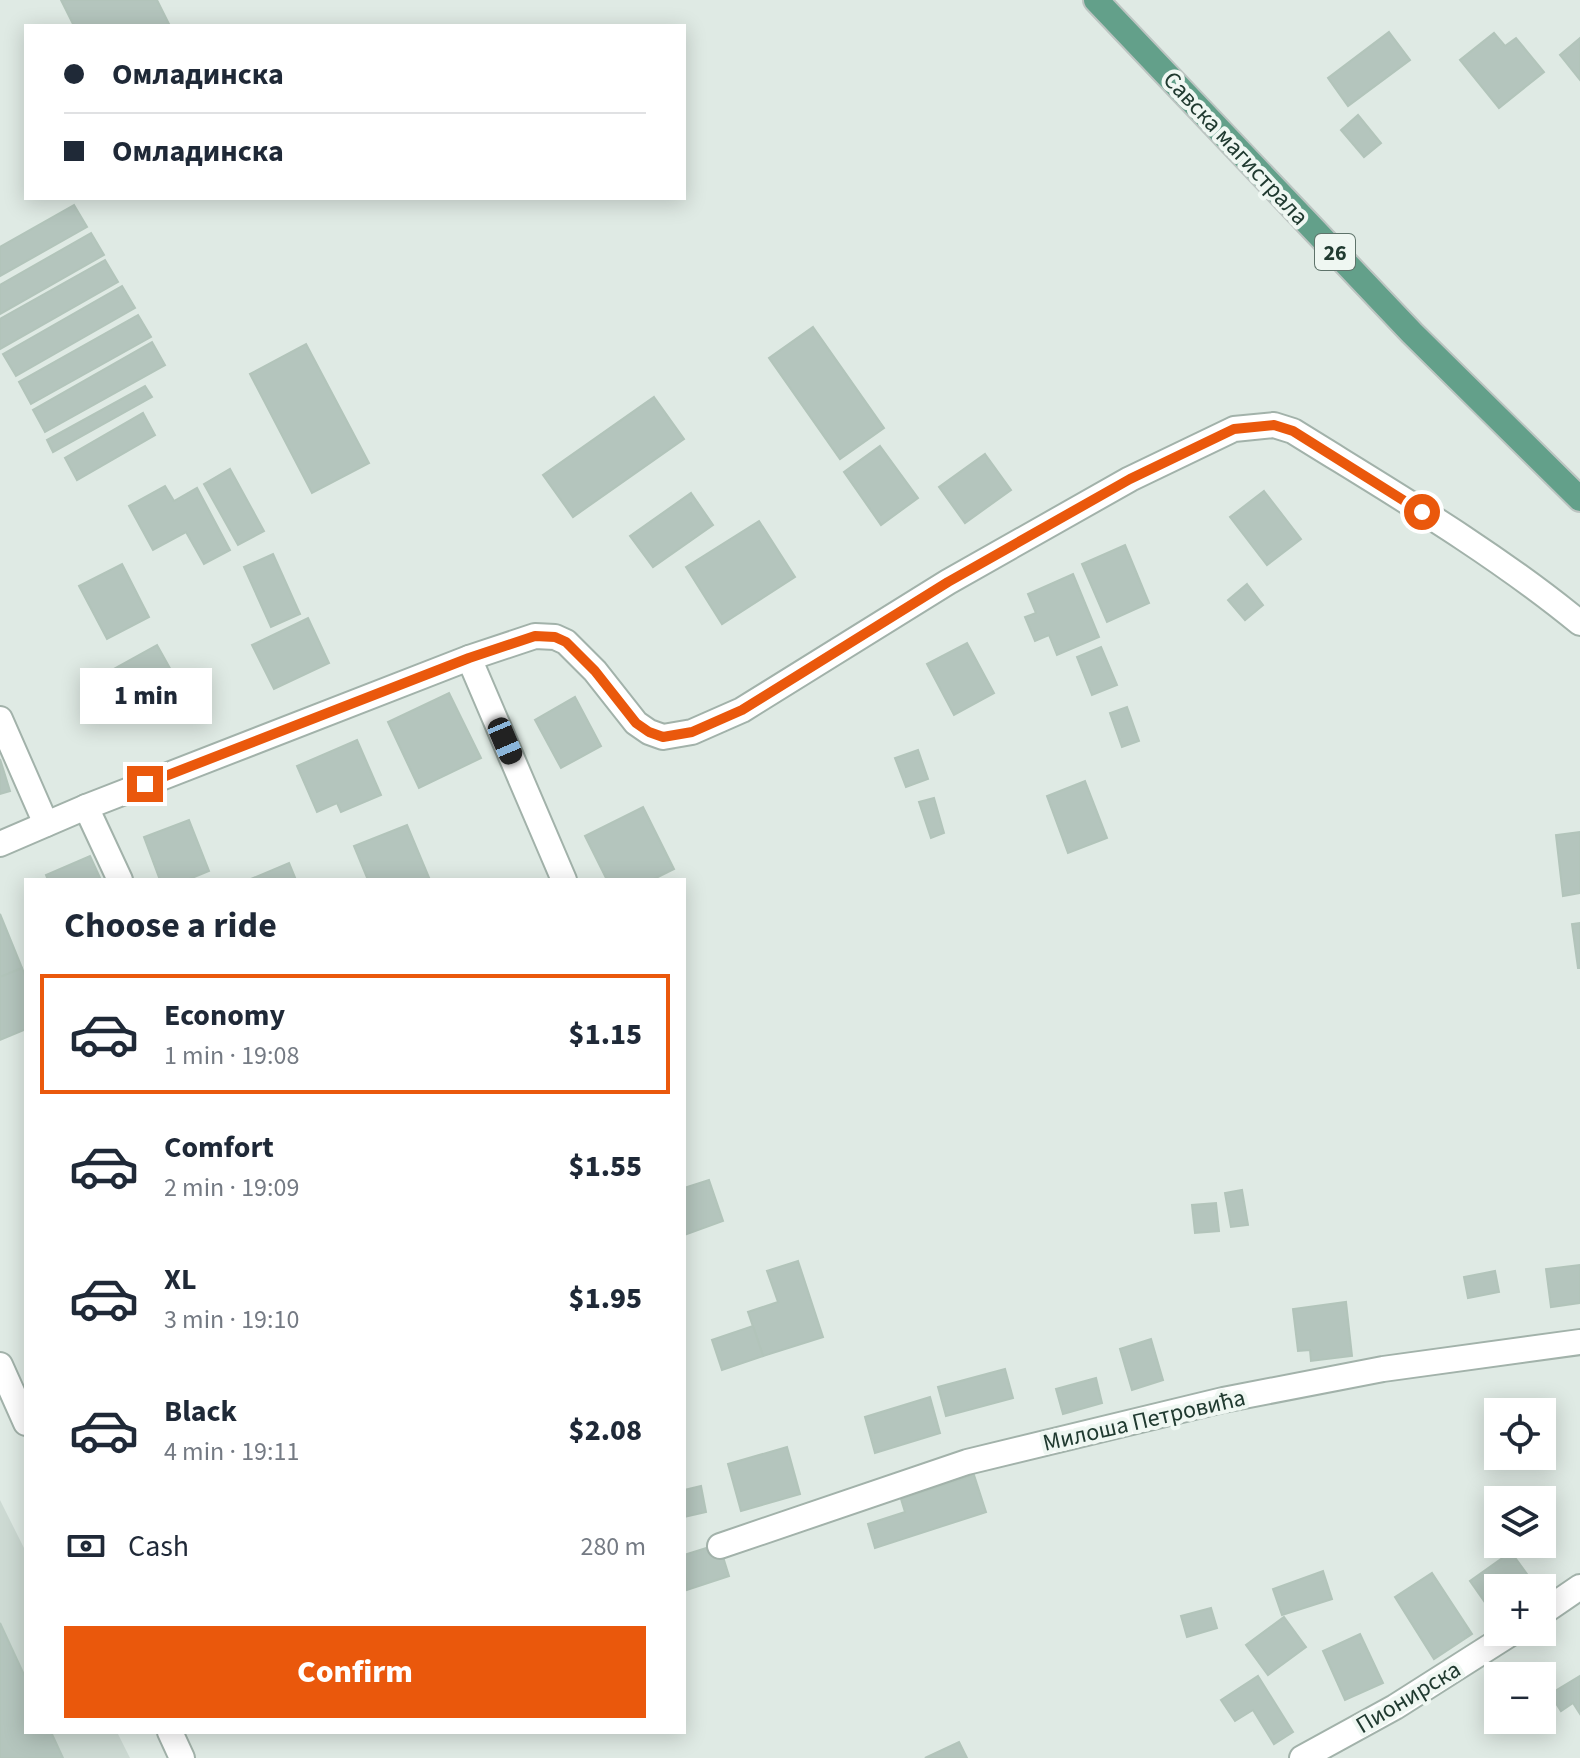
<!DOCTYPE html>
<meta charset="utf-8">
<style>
:root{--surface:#fff;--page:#f6f6f7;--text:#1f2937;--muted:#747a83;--line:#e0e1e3;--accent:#ea580c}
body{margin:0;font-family:"Source Sans 3",sans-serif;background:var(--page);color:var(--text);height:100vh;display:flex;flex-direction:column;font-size:30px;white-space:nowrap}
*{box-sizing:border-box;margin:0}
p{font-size:26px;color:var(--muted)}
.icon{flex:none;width:44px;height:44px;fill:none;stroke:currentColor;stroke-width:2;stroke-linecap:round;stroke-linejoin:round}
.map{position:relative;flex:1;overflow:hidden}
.panel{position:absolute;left:24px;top:878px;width:662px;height:856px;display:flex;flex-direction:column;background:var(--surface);border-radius:0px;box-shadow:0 4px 20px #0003}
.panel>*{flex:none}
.guide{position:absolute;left:24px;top:24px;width:662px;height:176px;border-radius:0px;box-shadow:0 4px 20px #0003;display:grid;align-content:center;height:176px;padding:0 40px;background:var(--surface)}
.fabs{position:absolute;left:1484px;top:1398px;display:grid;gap:16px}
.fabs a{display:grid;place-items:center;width:72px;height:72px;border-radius:0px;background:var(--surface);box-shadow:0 4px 20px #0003;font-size:40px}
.end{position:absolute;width:36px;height:36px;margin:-18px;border:10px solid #ea580c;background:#fff;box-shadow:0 0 0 4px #fff}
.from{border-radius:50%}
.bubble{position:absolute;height:56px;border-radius:0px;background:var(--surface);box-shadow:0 4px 20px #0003;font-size:26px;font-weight:800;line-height:56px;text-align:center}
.car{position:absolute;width:24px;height:48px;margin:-24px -12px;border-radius:10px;box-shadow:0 0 6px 2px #0007;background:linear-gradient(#222 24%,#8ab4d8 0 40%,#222 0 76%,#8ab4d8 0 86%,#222 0)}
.guide b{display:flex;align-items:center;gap:28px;height:76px;font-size:30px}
.guide b+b{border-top:2px solid var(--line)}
.guide i{width:20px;height:20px;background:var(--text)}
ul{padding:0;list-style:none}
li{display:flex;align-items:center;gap:24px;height:120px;margin:0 16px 12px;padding:0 24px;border:4px solid transparent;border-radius:0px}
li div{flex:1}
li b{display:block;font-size:30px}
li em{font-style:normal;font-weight:800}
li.selected{border-color:var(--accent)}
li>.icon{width:72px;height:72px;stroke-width:1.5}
h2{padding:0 40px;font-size:36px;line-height:96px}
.pay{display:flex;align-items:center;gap:20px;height:88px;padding:0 40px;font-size:30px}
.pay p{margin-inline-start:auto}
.primary-button{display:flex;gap:16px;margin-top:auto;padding:16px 40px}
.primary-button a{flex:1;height:92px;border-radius:0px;background:var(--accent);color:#fff;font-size:32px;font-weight:800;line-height:92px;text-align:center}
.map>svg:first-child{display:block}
.built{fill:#cddad3}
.building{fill:#b4c5bd;stroke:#b2c4ba;stroke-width:2}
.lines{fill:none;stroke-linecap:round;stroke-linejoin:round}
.minor-casing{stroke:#a2b2aa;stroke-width:28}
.major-casing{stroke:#bcc4c1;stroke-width:28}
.minor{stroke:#fff;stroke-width:24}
.major{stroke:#63a08a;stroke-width:24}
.route{stroke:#ea580c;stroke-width:10}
.labels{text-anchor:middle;stroke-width:8;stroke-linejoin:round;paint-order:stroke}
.shield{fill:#eff7f2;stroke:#5e736a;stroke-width:2}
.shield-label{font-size:22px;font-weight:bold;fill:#203a30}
.street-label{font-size:24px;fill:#203a30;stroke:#eff7f2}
</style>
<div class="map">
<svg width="1580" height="1758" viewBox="0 0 1580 1758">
<rect width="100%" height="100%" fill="#dfeae4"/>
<polygon class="built" points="0,1500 26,1552 26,1732 117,1732 130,1758 0,1758"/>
<g class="building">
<polygon points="61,0 157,0 170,26 74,26"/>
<polygon points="1389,32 1410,60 1348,106 1328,78"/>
<polygon points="1494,33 1505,46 1516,38 1544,72 1499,108 1460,60"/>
<polygon points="1580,38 1580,80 1560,55"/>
<polygon points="1358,115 1381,143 1364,157 1341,130"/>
<polygon points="74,205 87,227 0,276 0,247"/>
<polygon points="91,233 104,255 0,314 0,285"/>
<polygon points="105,260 118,282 0,349 0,319"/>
<polygon points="122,286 135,308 16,376 3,354"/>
<polygon points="138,315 151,337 31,404 19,382"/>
<polygon points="813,327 884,428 840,459 769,358"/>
<polygon points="152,342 165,365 45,432 33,410"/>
<polygon points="306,344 369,463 312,493 250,374"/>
<polygon points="145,386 152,397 53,452 47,440"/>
<polygon points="654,397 684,439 573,517 543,475"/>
<polygon points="143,413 155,435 77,480 65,458"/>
<polygon points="880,446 918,498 881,525 844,472"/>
<polygon points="985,454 1011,490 965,523 939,487"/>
<polygon points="230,469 264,531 238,545 204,484"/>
<polygon points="165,486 174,501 197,488 230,550 204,564 186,532 153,550 129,506"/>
<polygon points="1264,491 1301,539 1267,565 1230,517"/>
<polygon points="691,493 713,525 653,567 630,536"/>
<polygon points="759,521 795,577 722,624 686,567"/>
<polygon points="1125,545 1149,603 1107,622 1082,564"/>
<polygon points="273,554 300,614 271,627 244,567"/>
<polygon points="122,564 149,617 107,639 79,586"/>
<polygon points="1073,574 1099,637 1057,655 1049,635 1035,641 1025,617 1036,613 1028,594"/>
<polygon points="1247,584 1263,605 1245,620 1228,600"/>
<polygon points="308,618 329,663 274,689 252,645"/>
<polygon points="967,643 994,693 954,715 927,664"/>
<polygon points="157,645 186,697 143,721 114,669"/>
<polygon points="1101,647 1117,685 1092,695 1077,657"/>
<polygon points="449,693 481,758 419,788 388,722"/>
<polygon points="575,697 601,746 561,768 535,720"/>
<polygon points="1127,707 1139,741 1122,747 1110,713"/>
<polygon points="357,740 381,795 341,812 337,803 317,812 297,766"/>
<polygon points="918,750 928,779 906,787 895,758"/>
<polygon points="0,759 10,791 0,794"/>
<polygon points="1085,781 1107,838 1068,853 1047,796"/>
<polygon points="934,798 944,833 931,838 919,802"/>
<polygon points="643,807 674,869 652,880 607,880 585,836"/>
<polygon points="189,820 209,871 187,880 160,880 144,837"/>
<polygon points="407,825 430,880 368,880 354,846"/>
<polygon points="1580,832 1580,893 1563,896 1556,835"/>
<polygon points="90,856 101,880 48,880 46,875"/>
<polygon points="289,863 296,880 251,880 251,879"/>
<polygon points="0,914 22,968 0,977"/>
<polygon points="1580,923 1580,968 1578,968 1572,924"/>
<polygon points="22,968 26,978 26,1029 0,1040 0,977"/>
<polygon points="709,1180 723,1221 684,1235 684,1188"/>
<polygon points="1242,1190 1248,1225 1231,1227 1225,1193"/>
<polygon points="1216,1203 1219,1231 1195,1233 1192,1205"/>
<polygon points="798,1261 823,1337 763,1356 748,1312 778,1302 767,1271"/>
<polygon points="1580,1265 1580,1303 1551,1307 1546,1269"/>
<polygon points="1495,1271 1499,1292 1468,1298 1464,1277"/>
<polygon points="1346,1302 1352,1356 1311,1361 1310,1350 1298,1351 1293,1309"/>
<polygon points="753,1326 763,1356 722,1370 712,1340"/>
<polygon points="1151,1339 1163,1380 1132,1390 1120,1349"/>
<polygon points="1005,1369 1013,1398 946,1416 938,1387"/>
<polygon points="1096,1378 1102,1403 1063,1414 1056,1389"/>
<polygon points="930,1397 940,1433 875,1453 865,1417"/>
<polygon points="787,1447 800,1494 741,1511 728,1464"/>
<polygon points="974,1475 986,1512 875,1548 868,1524 905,1512 901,1499"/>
<polygon points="701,1486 706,1512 684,1517 684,1490"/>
<polygon points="719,1544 729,1576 687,1590 684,1555"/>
<polygon points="1511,1552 1537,1588 1498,1588 1498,1621 1470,1581"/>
<polygon points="1323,1571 1332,1599 1282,1615 1273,1589"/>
<polygon points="1432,1573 1472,1634 1434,1659 1395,1597"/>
<polygon points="1211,1608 1217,1628 1187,1637 1181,1616"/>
<polygon points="1284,1617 1306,1647 1268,1675 1246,1645"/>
<polygon points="0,1623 26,1679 26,1732 51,1732 63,1758 0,1758"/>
<polygon points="1360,1634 1383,1683 1345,1700 1323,1651"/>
<polygon points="1258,1676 1293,1732 1274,1744 1253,1710 1235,1721 1221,1700"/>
<polygon points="1580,1676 1580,1714 1573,1703 1561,1711 1550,1694"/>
<polygon points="959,1742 967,1758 925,1758"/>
</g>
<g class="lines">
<defs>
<g id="minor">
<polyline points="469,658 564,880"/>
<polyline points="0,719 46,824"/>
<polyline points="86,807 120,880"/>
<path d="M 0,844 L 86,807 L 469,658 L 535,636 L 555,637 L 566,642 L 595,671 L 636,723 L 649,732 L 663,737 L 692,732 L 742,710 L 948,582 L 1130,479 L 1234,429 L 1274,425 L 1293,431 C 1391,492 1491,550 1580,623"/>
<polyline points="0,1365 26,1423"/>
<polyline points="720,1546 967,1462 1223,1400 1383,1369 1580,1342"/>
<polyline points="1542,1613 1580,1587"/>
<polyline points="170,1732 182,1758"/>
<polyline points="1302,1758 1395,1707 1513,1632"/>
</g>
<polyline id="major" points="1096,0 1412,333 1580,499"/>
</defs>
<use href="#minor" class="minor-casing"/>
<use href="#major" class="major-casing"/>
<use href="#minor" class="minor"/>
<use href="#major" class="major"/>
</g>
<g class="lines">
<polyline class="route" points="145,784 469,658 535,636 555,637 566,642 595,671 636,723 649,732 663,737 692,732 742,710 948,582 1130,479 1234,429 1274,425 1293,431 1422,512"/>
</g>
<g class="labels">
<rect class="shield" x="1315" y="234" width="40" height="36" rx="6"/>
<g class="shield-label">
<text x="1335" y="260">26</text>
</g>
<g class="street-label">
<text transform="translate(1236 148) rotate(47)" y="8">Савска магистрала</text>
<text transform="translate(1144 1420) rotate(-13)" y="8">Милоша Петровића</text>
<text transform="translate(1408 1697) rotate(-31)" y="8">Пионирска</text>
</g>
</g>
</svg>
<div class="fabs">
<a><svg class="icon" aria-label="locate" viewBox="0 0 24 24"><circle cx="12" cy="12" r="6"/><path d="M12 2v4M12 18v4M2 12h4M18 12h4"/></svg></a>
<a><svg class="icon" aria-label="layers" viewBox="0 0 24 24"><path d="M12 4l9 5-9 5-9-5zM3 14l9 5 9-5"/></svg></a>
<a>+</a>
<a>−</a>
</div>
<i class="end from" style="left:1422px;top:512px"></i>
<i class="end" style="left:145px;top:784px"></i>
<div class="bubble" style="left:80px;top:668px;width:132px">1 min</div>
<i class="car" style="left:505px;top:741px;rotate:157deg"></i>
<div class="guide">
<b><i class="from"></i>Омладинска</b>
<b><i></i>Омладинска</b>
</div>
<section class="panel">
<h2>Choose a ride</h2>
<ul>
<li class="selected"><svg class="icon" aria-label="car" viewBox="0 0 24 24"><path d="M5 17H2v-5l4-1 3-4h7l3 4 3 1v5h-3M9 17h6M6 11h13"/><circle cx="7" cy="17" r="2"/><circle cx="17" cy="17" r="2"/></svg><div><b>Economy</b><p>1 min · 19:08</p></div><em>$1.15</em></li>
<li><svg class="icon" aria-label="car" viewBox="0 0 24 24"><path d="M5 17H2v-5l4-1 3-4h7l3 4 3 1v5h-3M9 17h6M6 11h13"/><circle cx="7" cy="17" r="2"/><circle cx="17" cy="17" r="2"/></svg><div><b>Comfort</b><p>2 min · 19:09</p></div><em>$1.55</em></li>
<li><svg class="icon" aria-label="car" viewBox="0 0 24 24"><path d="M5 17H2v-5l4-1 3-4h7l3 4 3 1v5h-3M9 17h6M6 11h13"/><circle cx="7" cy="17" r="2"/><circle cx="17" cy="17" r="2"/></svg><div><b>XL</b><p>3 min · 19:10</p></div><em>$1.95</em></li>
<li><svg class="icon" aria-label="car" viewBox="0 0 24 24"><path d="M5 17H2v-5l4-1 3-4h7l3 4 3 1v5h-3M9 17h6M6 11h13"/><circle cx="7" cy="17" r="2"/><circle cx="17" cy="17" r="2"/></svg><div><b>Black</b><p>4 min · 19:11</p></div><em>$2.08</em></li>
</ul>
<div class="pay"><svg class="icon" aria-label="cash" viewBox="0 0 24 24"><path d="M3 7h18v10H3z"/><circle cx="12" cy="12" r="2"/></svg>Cash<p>280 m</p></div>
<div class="primary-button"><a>Confirm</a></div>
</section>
</div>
